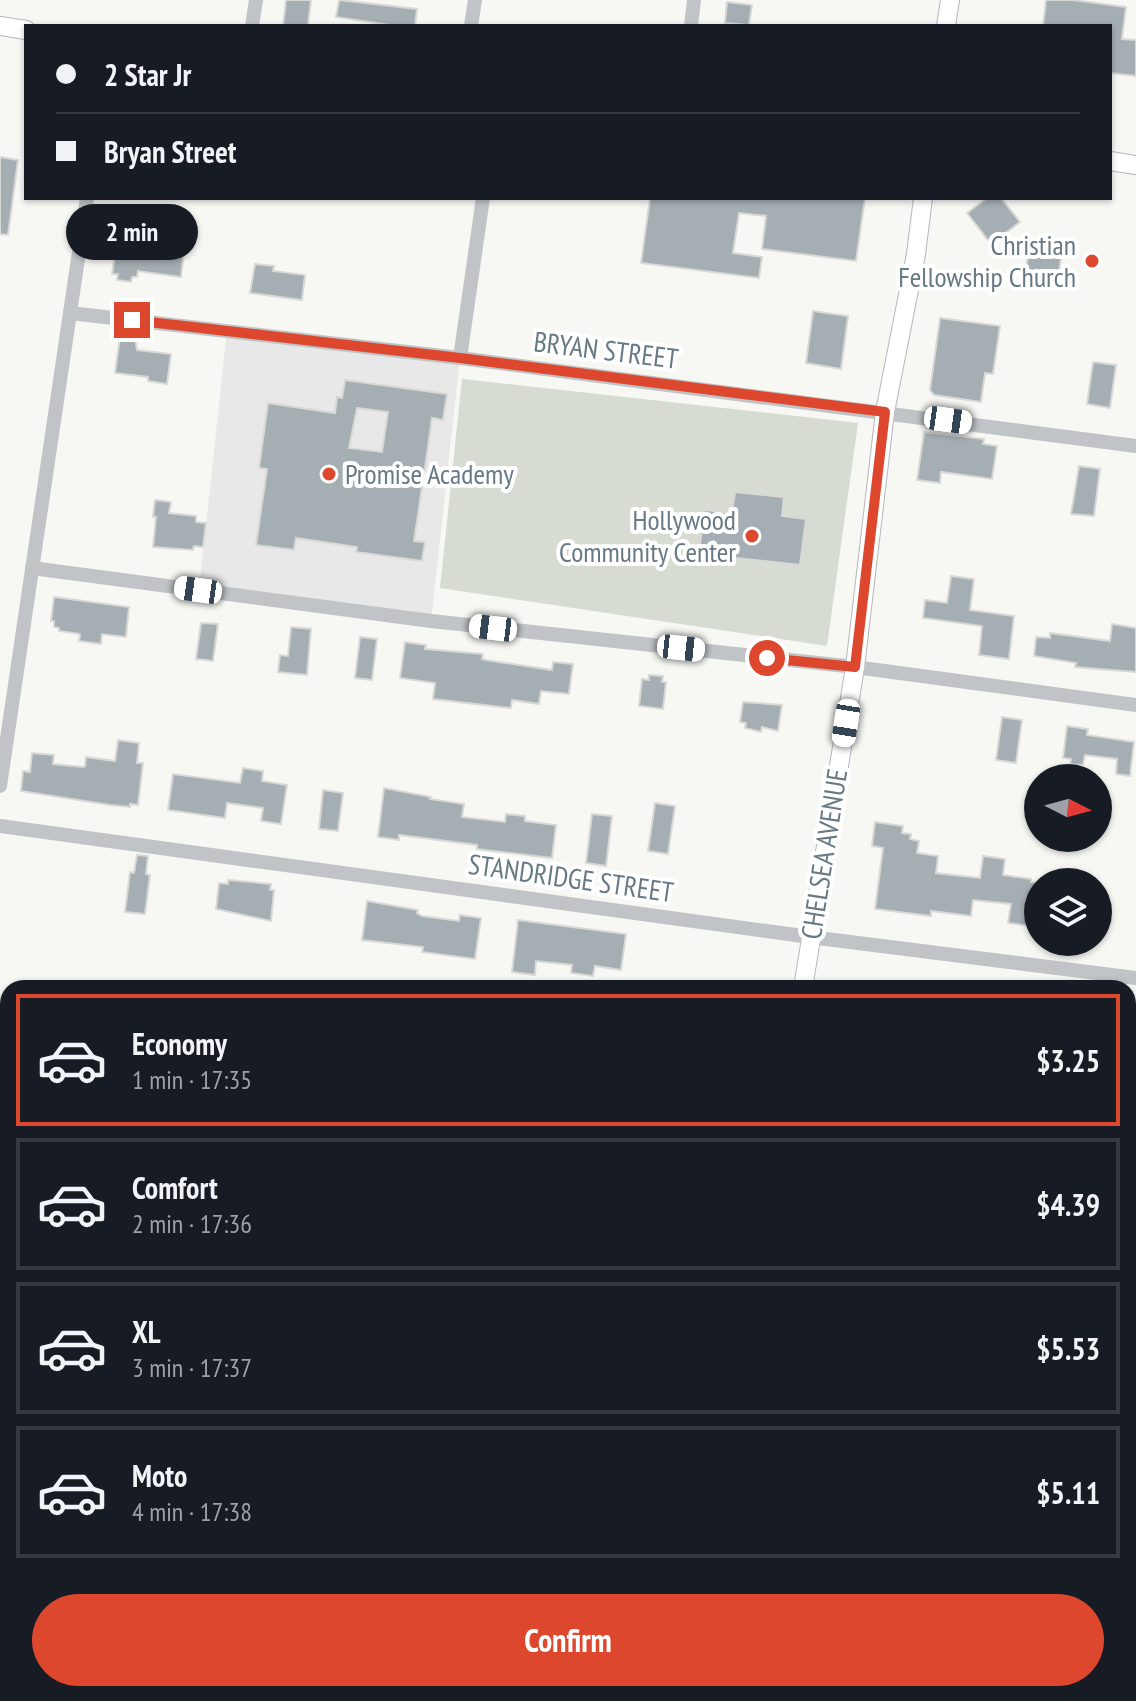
<!DOCTYPE html>
<meta charset="utf-8">
<style>
:root{--surface:#171b24;--page:#20242c;--text:#f1f3f6;--muted:#9ea1a6;--line:#363941;--accent:#dc472e}
body{margin:0;font-family:"PT Sans Narrow",sans-serif;background:var(--page);color:var(--text);height:100vh;display:flex;flex-direction:column;font-size:30px;white-space:nowrap}
*{box-sizing:border-box;margin:0}
p{font-size:26px;color:var(--muted)}
.icon{flex:none;width:44px;height:44px;fill:none;stroke:currentColor;stroke-width:2;stroke-linecap:round;stroke-linejoin:round}
.map{position:relative;flex:1;overflow:hidden}
.sheet{position:absolute;left:0px;top:980px;width:1136px;height:722px;display:flex;flex-direction:column;background:var(--surface);border-radius:24px 24px 0 0;box-shadow:0 2px 6px #0004}
.sheet>*{flex:none}
.top-card{position:absolute;left:24px;top:24px;width:1088px;height:176px;border-radius:0px;box-shadow:0 2px 6px #0004;display:grid;align-content:center;height:176px;padding:0 32px;background:var(--surface)}
.needle{width:52px;rotate:96deg}
.fabs{position:absolute;left:1024px;top:764px;display:grid;gap:16px}
.fabs a{display:grid;place-items:center;width:88px;height:88px;border-radius:50%;background:var(--surface);box-shadow:0 2px 6px #0004;font-size:40px}
.end{position:absolute;width:36px;height:36px;margin:-18px;border:10px solid #dc472e;background:#fff;box-shadow:0 0 0 4px #fff}
.from{border-radius:50%}
.bubble{position:absolute;height:56px;border-radius:28px;background:var(--surface);box-shadow:0 2px 6px #0004;font-size:26px;font-weight:800;line-height:56px;text-align:center}
.car{position:absolute;width:24px;height:48px;margin:-24px -12px;border-radius:10px;box-shadow:0 0 6px 2px #0007;background:linear-gradient(#fff 24%,#345 0 40%,#fff 0 76%,#345 0 86%,#fff 0)}
.top-card b{display:flex;align-items:center;gap:28px;height:76px;font-size:30px}
.top-card b+b{border-top:2px solid var(--line)}
.top-card i{width:20px;height:20px;background:var(--text)}
ul{padding:14px 0 0;list-style:none}
li{display:flex;align-items:center;gap:24px;height:132px;margin:0 16px 12px;padding:0 16px;border:4px solid var(--line);border-radius:0px}
li div{flex:1}
li b{display:block;font-size:30px}
li em{font-style:normal;font-weight:800}
li.selected{border-color:var(--accent)}
li>.icon{width:72px;height:72px;stroke-width:1.5}
.cta{display:flex;gap:16px;margin-top:auto;padding:16px 32px}
.cta a{flex:1;height:92px;border-radius:48px;background:var(--accent);color:#fff;font-size:32px;font-weight:800;line-height:92px;text-align:center}
.map>svg:first-child{display:block}
.built{fill:#e7e8e7}
.park{fill:#d7dcd3}
.building{fill:#a5aeb3;stroke:#d8d8d6;stroke-width:2;fill-rule:evenodd}
.lines{fill:none;stroke-linecap:round;stroke-linejoin:round}
.secondary-casing{stroke:#b2b8bc;stroke-width:20}
.minor{stroke:#c0c4c7;stroke-width:14}
.secondary{stroke:#fff;stroke-width:18}
.rail{stroke:#a1a8ad;stroke-width:5;stroke-dasharray:12 6;stroke-linecap:butt}
.route{stroke:#dc472e;stroke-width:10}
.poi-dot{fill:#dc472e;stroke:#fff;stroke-width:3}
.labels{text-anchor:middle;stroke-width:8;stroke-linejoin:round;paint-order:stroke}
.poi-label{font-size:28px;fill:#677984;stroke:#fff;text-anchor:end}
.street-label{font-size:28px;fill:#677984;stroke:#fff}
</style>
<div class="map">
<svg width="1136" height="1701" viewBox="0 0 1136 1701">
<rect width="100%" height="100%" fill="#f7f7f4"/>
<g class="built">
<polygon points="227,331 460,358 431,621 199,590"/>
<polygon points="1128,1240 1136,1241 1136,1701 741,1701 742,1694 1128,1694"/>
<polygon points="363,1694 680,1694 679,1701 362,1701"/>
</g>
<polygon class="park" points="462,379 858,423 827,646 440,588"/>
<g class="building">
<polygon points="286,0 311,0 308,26 283,26"/>
<polygon points="339,0 417,9 415,26 396,26 336,17"/>
<polygon points="1046,0 1073,0 1126,7 1122,39 1136,40 1136,76 1110,73 1110,26 1043,26"/>
<polygon points="727,2 752,5 749,25 725,23"/>
<polygon points="0,157 18,160 8,235 0,234"/>
<polygon points="650,198 865,198 856,261 762,249 766,216 739,213 733,253 762,257 759,278 641,263"/>
<polygon points="987,198 1001,198 1020,222 991,244 967,213"/>
<polygon points="1039,236 1057,239 1056,242 1063,243 1057,287 1027,283 1028,275 1025,274 1030,243"/>
<polygon points="165,240 185,243 181,277 138,271 137,277 132,277 131,282 117,280 118,274 112,274 116,247 131,249 130,254 163,259"/>
<polygon points="255,264 274,266 273,271 305,275 302,300 250,293"/>
<polygon points="813,311 848,316 841,369 806,363"/>
<polygon points="940,318 1000,326 993,374 985,373 981,402 934,395 930,390"/>
<polygon points="120,337 135,339 137,350 171,354 167,384 148,381 148,377 115,373"/>
<polygon points="1093,362 1116,365 1110,408 1087,404"/>
<path d="M 345,380 L 447,394 L 443,420 L 432,418 L 427,454 L 414,541 L 425,542 L 422,561 L 356,552 L 357,547 L 296,538 L 294,550 L 256,545 L 267,469 L 259,468 L 268,403 L 335,413 L 337,397 L 342,398 ZM 357,408 L 388,412 L 382,452 L 349,448 Z"/>
<polygon points="924,432 984,439 983,444 997,446 992,479 941,472 940,483 917,480"/>
<polygon points="1079,466 1100,469 1094,516 1071,514"/>
<polygon points="735,492 784,497 782,516 806,519 800,565 699,554 704,510 732,513"/>
<polygon points="155,500 171,502 169,513 196,516 196,522 206,523 203,547 194,546 193,550 153,547 156,517 153,517"/>
<polygon points="951,576 974,579 970,610 1014,616 1009,659 979,655 982,626 923,618 925,600 947,603"/>
<polygon points="54,597 129,607 126,637 102,634 101,644 79,641 80,634 59,631 59,628 54,627 54,621 51,621"/>
<polygon points="201,623 218,624 213,661 196,659"/>
<polygon points="1112,624 1136,628 1136,672 1075,667 1076,663 1034,656 1036,637 1050,638 1050,633 1110,641"/>
<polygon points="291,627 311,629 307,675 278,672 280,655 288,656"/>
<polygon points="360,637 377,639 372,680 355,678"/>
<polygon points="405,642 426,645 425,649 483,654 482,659 486,660 552,670 553,662 573,664 569,694 541,691 539,704 512,700 511,708 433,699 435,683 400,678"/>
<polygon points="649,675 663,676 662,682 666,682 663,709 639,706 642,679 649,680"/>
<polygon points="743,702 782,705 778,731 762,727 761,732 745,728 746,723 740,722"/>
<polygon points="1002,717 1022,720 1016,763 996,760"/>
<polygon points="1067,726 1088,729 1087,735 1134,742 1130,776 1116,774 1117,759 1085,755 1083,765 1070,764 1071,759 1063,758"/>
<polygon points="118,740 139,743 137,763 143,763 138,805 130,804 130,807 110,805 21,791 23,771 30,772 32,753 54,755 53,764 83,767 85,766 86,757 115,761"/>
<polygon points="243,768 263,771 262,781 287,785 281,824 261,821 263,808 227,803 225,818 168,810 173,774 240,783"/>
<polygon points="384,788 431,797 430,799 464,804 462,817 505,822 506,814 525,816 525,821 556,825 552,858 477,849 477,845 399,835 399,840 378,837"/>
<polygon points="323,790 343,793 338,831 319,829"/>
<polygon points="655,803 675,806 668,854 648,851"/>
<polygon points="592,814 612,816 606,866 586,863"/>
<polygon points="875,822 903,826 902,833 911,834 910,839 919,841 917,853 938,856 936,873 980,878 983,856 1005,859 1003,875 1031,879 1031,882 1036,882 1030,926 1008,923 1011,904 973,900 971,916 931,911 931,916 875,909 883,848 872,846"/>
<polygon points="137,855 148,856 146,874 150,875 145,914 125,912 130,872 134,873"/>
<polygon points="228,880 271,884 270,890 274,890 271,921 216,909 219,883 228,884"/>
<polygon points="367,901 418,910 417,913 422,916 459,921 460,915 481,918 475,959 422,952 423,947 362,940"/>
<polygon points="518,920 626,934 621,970 595,966 593,976 571,973 572,965 536,961 535,975 512,972"/>
</g>
<g class="lines">
<defs>
<g id="secondary">
<polyline points="0,26 26,30"/>
<polyline points="946,26 950,0"/>
<polyline points="1110,161 1136,165"/>
<polyline points="803,988 855,667 885,412 916,254 923,198"/>
<polyline points="700,1701 701,1694"/>
</g>
</defs>
<use href="#secondary" class="secondary-casing"/>
<g class="minor">
<polyline points="252,26 256,0"/>
<polyline points="471,26 475,0"/>
<polyline points="691,26 694,0"/>
<polyline points="70,313 460,358 1136,446"/>
<polyline points="460,358 483,198"/>
<polyline points="32,568 431,621 855,667 1136,705"/>
<polyline points="0,786 87,198"/>
<polyline points="0,826 810,937 1136,978"/>
<polyline points="0,1065 8,1066"/>
<polyline points="1128,1212 1136,1213"/>
</g>
<use href="#secondary" class="secondary"/>
<g class="rail">
<polyline points="1128,1551 1136,1493"/>
<polyline points="862,1701 863,1694"/>
<polyline points="967,1701 968,1694"/>
<polyline points="1107,1701 1108,1694"/>
</g>
</g>
<g class="lines">
<polyline class="route" points="132,320 460,358 885,412 855,667 767,658"/>
</g>
<g class="poi-dot">
<circle cx="1092" cy="261" r="8"/>
<circle cx="329" cy="474" r="8"/>
<circle cx="752" cy="536" r="8"/>
</g>
<g class="labels">
<g class="poi-label">
<text x="1076" y="255">Christian<tspan x="1076" dy="32">Fellowship Church</tspan></text>
<text x="345" y="484" text-anchor="start">Promise Academy</text>
<text x="736" y="530">Hollywood<tspan x="736" dy="32">Community Center</tspan></text>
</g>
<g class="street-label">
<text transform="translate(606 350) rotate(7)" y="10">BRYAN STREET</text>
<text transform="translate(824 854) rotate(-81)" y="10">CHELSEA AVENUE</text>
<text transform="translate(571 878) rotate(8)" y="10">STANDRIDGE STREET</text>
</g>
</g>
</svg>
<div class="fabs">
<a><svg class="needle" viewBox="-14 -14 28 28"><path d="M0-13l5 13h-10z" fill="#e53935"/><path d="M0 13l5-13h-10z" fill="#9ea1a6"/></svg></a>
<a><svg class="icon" aria-label="layers" viewBox="0 0 24 24"><path d="M12 4l9 5-9 5-9-5zM3 14l9 5 9-5"/></svg></a>
</div>
<i class="end from" style="left:767px;top:658px"></i>
<i class="end" style="left:132px;top:320px"></i>
<div class="bubble" style="left:66px;top:204px;width:132px">2 min</div>
<i class="car" style="left:948px;top:420px;rotate:98deg"></i>
<i class="car" style="left:198px;top:590px;rotate:278deg"></i>
<i class="car" style="left:493px;top:628px;rotate:277deg"></i>
<i class="car" style="left:681px;top:648px;rotate:96deg"></i>
<i class="car" style="left:846px;top:723px;rotate:189deg"></i>
<div class="top-card">
<b><i class="from"></i>2 Star Jr</b>
<b><i></i>Bryan Street</b>
</div>
<section class="sheet">
<ul>
<li class="selected"><svg class="icon" aria-label="car" viewBox="0 0 24 24"><path d="M5 17H2v-5l4-1 3-4h7l3 4 3 1v5h-3M9 17h6M6 11h13"/><circle cx="7" cy="17" r="2"/><circle cx="17" cy="17" r="2"/></svg><div><b>Economy</b><p>1 min · 17:35</p></div><em>$3.25</em></li>
<li><svg class="icon" aria-label="car" viewBox="0 0 24 24"><path d="M5 17H2v-5l4-1 3-4h7l3 4 3 1v5h-3M9 17h6M6 11h13"/><circle cx="7" cy="17" r="2"/><circle cx="17" cy="17" r="2"/></svg><div><b>Comfort</b><p>2 min · 17:36</p></div><em>$4.39</em></li>
<li><svg class="icon" aria-label="car" viewBox="0 0 24 24"><path d="M5 17H2v-5l4-1 3-4h7l3 4 3 1v5h-3M9 17h6M6 11h13"/><circle cx="7" cy="17" r="2"/><circle cx="17" cy="17" r="2"/></svg><div><b>XL</b><p>3 min · 17:37</p></div><em>$5.53</em></li>
<li><svg class="icon" aria-label="car" viewBox="0 0 24 24"><path d="M5 17H2v-5l4-1 3-4h7l3 4 3 1v5h-3M9 17h6M6 11h13"/><circle cx="7" cy="17" r="2"/><circle cx="17" cy="17" r="2"/></svg><div><b>Moto</b><p>4 min · 17:38</p></div><em>$5.11</em></li>
</ul>
<div class="cta"><a>Confirm</a></div>
</section>
</div>
